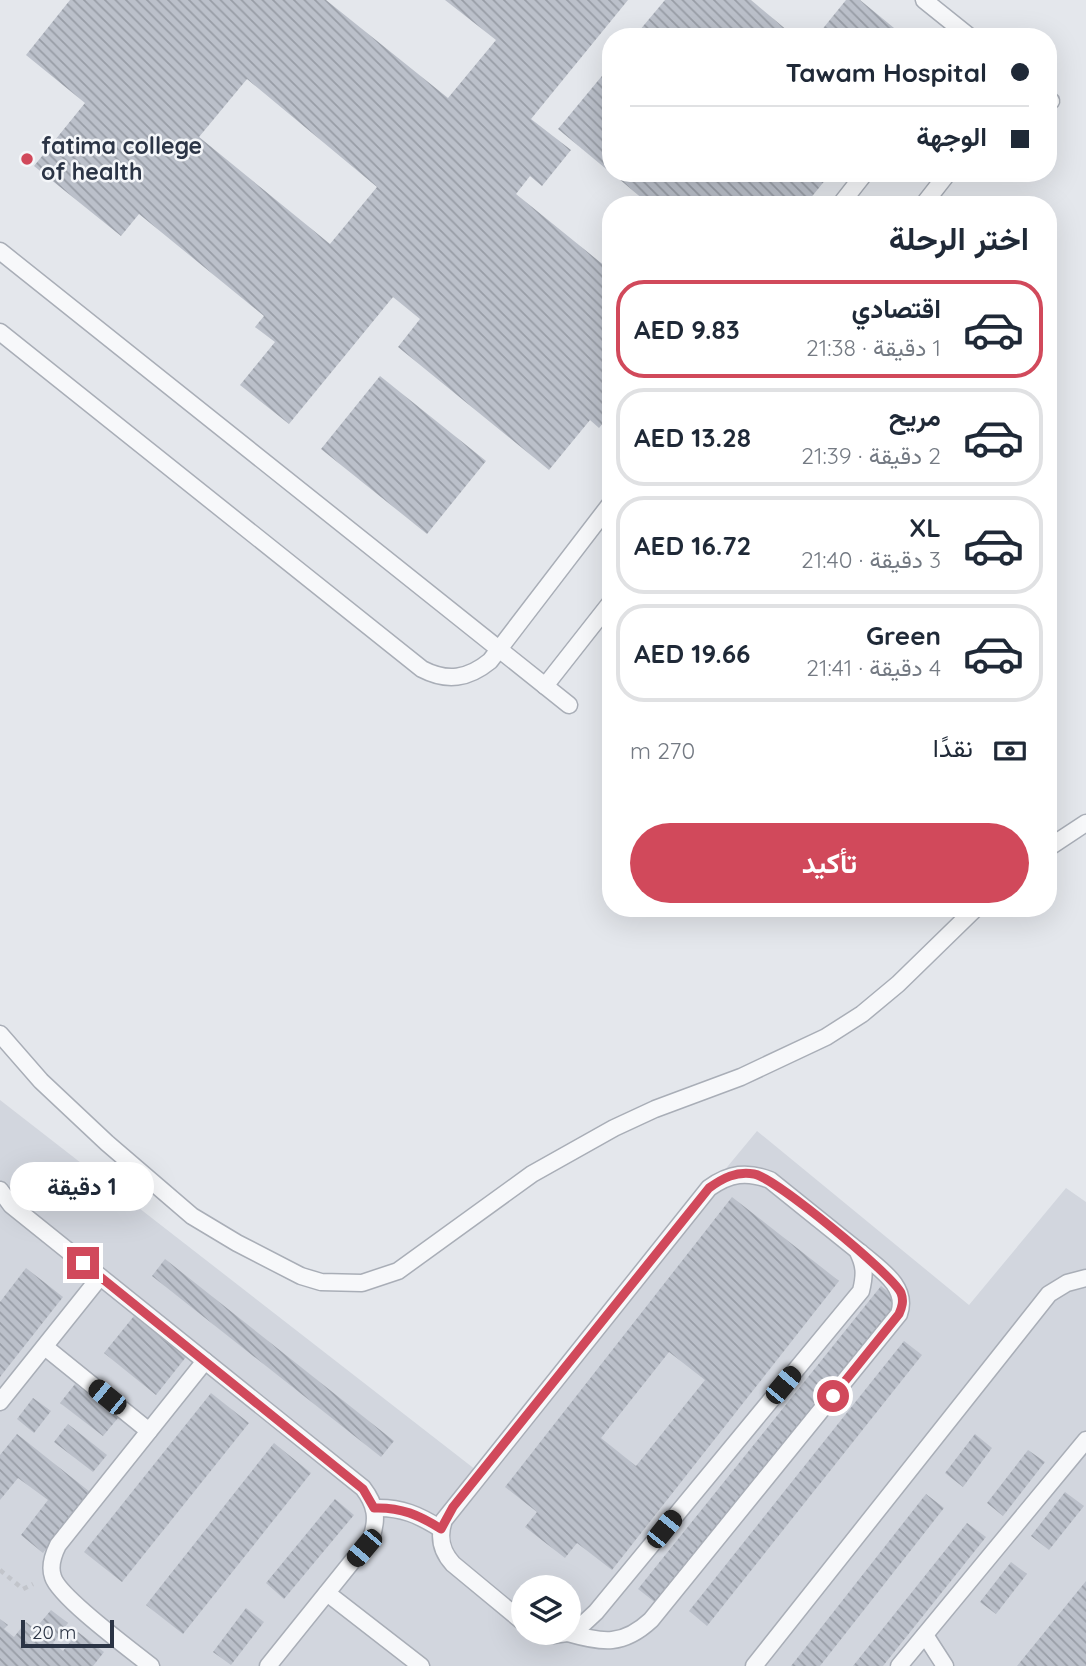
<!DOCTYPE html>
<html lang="ar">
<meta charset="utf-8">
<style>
:root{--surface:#fff;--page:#f6f6f7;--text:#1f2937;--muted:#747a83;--line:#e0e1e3;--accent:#d1495b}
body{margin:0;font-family:Quicksand,Vazirmatn,sans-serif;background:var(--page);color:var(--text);direction:rtl;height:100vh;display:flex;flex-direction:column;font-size:26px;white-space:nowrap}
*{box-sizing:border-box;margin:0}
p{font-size:23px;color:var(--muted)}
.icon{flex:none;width:38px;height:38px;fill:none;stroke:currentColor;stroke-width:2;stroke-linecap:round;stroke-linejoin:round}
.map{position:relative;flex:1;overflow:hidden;direction:ltr}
.details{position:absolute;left:602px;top:196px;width:455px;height:721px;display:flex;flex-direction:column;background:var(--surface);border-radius:28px;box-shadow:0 7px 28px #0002;direction:rtl}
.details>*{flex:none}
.hud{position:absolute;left:602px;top:28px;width:455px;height:154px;border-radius:28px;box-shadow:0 7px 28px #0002;direction:rtl;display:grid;align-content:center;height:154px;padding:0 28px;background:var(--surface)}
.fabs{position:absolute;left:511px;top:1575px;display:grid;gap:14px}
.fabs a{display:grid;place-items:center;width:70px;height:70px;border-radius:50%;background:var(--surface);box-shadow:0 7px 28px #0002;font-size:35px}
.scale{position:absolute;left:21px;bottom:18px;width:93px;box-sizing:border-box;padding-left:7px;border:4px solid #2b3445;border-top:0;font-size:19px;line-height:24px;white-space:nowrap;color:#2b3445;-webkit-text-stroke:5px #f4f6f9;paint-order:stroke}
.end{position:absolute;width:32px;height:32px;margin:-16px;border:9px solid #d1495b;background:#fff;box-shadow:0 0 0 4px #fff}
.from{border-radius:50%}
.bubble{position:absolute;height:49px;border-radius:24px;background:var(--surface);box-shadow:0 7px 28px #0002;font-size:23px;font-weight:700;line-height:49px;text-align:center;direction:rtl}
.car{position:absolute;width:21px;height:42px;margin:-21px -10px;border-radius:9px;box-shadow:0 0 5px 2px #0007;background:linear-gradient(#222 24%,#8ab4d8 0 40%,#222 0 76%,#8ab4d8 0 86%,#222 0)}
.hud b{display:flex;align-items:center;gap:24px;height:66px;font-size:26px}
.hud b+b{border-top:2px solid var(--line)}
.hud i{width:18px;height:18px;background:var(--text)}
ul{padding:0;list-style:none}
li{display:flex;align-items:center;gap:21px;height:98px;margin:0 14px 10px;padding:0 14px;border:4px solid var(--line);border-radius:28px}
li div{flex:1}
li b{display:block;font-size:26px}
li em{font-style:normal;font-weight:700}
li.active{border-color:var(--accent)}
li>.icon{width:63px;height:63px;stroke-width:1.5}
h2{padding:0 28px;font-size:32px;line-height:84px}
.pay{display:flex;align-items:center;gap:18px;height:77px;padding:0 28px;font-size:26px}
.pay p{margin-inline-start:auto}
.button{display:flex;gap:14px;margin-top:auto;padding:14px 28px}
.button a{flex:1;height:80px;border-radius:42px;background:var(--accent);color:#fff;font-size:28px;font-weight:700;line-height:80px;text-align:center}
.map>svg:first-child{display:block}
.built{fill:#d2d6de;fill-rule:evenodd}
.building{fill:url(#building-back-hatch);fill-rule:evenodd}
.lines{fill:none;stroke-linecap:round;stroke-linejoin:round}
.lane-casing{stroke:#a9aeb7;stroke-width:19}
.path{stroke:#c2c5cb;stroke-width:4.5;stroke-dasharray:5 5;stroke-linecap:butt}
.lane{stroke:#f7f8fa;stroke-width:16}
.route{stroke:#d1495b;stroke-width:9}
.poi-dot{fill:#d1495b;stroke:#f4f6f9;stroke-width:2.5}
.labels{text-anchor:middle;stroke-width:5;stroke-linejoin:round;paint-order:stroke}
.poi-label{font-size:23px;font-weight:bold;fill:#2b3445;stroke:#f4f6f9;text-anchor:start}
</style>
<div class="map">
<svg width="1086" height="1666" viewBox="0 0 1086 1666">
<defs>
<pattern id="building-back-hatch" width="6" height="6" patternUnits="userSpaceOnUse" patternTransform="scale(1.75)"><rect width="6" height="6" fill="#bbc0ca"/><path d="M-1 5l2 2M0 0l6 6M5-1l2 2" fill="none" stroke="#989da6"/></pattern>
</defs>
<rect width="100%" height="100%" fill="#e4e7ec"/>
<path class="built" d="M 0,1100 L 476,1470 L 757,1131 L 969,1305 L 1066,1188 L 1086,1202 L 1086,1666 L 0,1666 ZM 523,1587 L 569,1587 L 569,1633 L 523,1633 Z"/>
<g class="building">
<path d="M 70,0 L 326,0 L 448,98 L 496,40 L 445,0 L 628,0 L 531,119 L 571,150 L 542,186 L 530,176 L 516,194 L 611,271 L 611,414 L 599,428 L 590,420 L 549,470 L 398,347 L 420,319 L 393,297 L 289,424 L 240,385 L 275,342 L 255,327 L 264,316 L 139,214 L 121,236 L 34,166 L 85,103 L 26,55 ZM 247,79 L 377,187 L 330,244 L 199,137 Z"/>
<polygon points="665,0 751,0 795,37 634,37"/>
<polygon points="846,0 860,0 905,37 816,37"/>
<polygon points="611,65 611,173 558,129"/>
<polygon points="612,173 831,173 805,205 650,205"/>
<polygon points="380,376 486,461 427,534 321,449"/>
<path d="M 732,1197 L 839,1281 L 612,1570 L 577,1543 L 565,1558 L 525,1527 L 537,1512 L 505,1487 ZM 669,1352 L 705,1380 L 636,1466 L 601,1438 Z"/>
<polygon points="165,1259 394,1441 381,1457 152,1276"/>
<polygon points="26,1268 63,1297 0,1377 0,1302"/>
<polygon points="881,1286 899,1300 656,1603 638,1589"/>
<polygon points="134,1316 186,1357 156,1395 104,1353"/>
<polygon points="904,1341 922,1355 707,1626 689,1611"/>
<polygon points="75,1384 118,1418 103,1436 60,1403"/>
<polygon points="211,1393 249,1423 122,1582 84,1552"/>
<polygon points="33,1398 51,1411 34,1433 17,1419"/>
<polygon points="68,1424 107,1455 93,1472 54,1442"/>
<polygon points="17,1434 90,1492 43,1553 21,1535 48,1500 18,1478 0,1500 0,1455"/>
<polygon points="975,1434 992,1448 963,1487 945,1473"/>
<polygon points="274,1443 311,1473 183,1634 146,1605"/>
<polygon points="1028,1450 1045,1462 1003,1516 987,1503"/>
<polygon points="1065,1492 1084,1506 1049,1550 1031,1536"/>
<polygon points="926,1494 944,1508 820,1666 791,1666"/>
<polygon points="335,1499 354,1515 284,1599 266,1583"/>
<polygon points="967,1523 986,1537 883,1666 853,1666"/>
<polygon points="1011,1562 1027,1574 996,1614 980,1602"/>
<polygon points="1086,1581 1086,1666 1017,1666"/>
<polygon points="246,1608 264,1622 231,1665 213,1652"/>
<polygon points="51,1610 68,1623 53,1643 63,1651 78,1632 104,1652 93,1666 0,1666 0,1619 8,1625 4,1629 14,1637 26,1622 35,1629"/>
</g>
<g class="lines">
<defs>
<g id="lane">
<polyline points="924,0 970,37"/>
<polyline points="1048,99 1051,101"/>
<polyline points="840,205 865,173"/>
<polyline points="923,205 948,173"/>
<polyline points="0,251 569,705"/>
<path d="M 0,332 L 422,669 C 447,682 468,679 490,661 L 611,503"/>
<polyline points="545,686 611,602"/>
<polyline points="1048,848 1086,823"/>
<polyline points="0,1034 41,1081 107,1143 192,1216 237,1243 301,1276 321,1282 362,1283 398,1271 532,1174 614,1128 655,1109 741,1077 826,1037 862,1014 898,984 976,908"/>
<path d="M 0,1190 L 11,1205 L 363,1488 C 376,1505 378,1519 371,1538 L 268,1666"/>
<polyline points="45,1347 149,1431"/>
<polyline points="0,1402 100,1277"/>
<path d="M 375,1508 C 401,1507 419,1515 441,1529"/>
<polyline points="327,1593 421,1666"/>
<path d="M 523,1622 L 453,1564 C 441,1551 438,1537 444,1520 L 709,1188 C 730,1173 747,1171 770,1180 L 857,1250 C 865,1265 865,1275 861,1291 L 596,1612 L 581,1626 L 569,1632"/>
<polyline points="545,1633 553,1635 567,1633"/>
<path d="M 568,1633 C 603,1643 623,1646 651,1620 L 899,1314 C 909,1286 878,1268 860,1252"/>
<polyline points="925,1635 945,1666"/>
<path d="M 151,1666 C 131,1650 59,1597 53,1577 C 49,1566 53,1555 58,1545 L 205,1361"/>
<polyline points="754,1666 1049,1294 1067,1283 1086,1278"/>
<polyline points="899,1666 1086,1440"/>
</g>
</defs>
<use href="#lane" class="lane-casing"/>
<polyline class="path" points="0,1570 23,1589 33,1584"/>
<use href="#lane" class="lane"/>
</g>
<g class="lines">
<path class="route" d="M 83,1263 L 363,1489 L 374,1508 C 401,1507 419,1515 441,1529 L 453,1507 L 709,1188 C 723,1178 736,1171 754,1174 C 774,1177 892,1274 901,1293 C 904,1301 902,1307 899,1314 L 833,1396"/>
</g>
<circle class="poi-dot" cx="27" cy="159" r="7"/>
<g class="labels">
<g class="poi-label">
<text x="41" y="154">fatima college<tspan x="41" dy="26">of health</tspan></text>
</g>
</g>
</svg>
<div class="fabs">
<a><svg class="icon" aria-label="layers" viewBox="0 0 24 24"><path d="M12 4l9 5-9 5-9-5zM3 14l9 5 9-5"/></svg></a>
</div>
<div class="scale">20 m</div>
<i class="end from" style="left:833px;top:1396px"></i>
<i class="end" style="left:83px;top:1263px"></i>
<div class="bubble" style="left:10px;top:1162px;width:144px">1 دقيقة</div>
<i class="car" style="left:783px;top:1385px;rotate:40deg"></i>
<i class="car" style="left:107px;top:1397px;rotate:309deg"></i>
<i class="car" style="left:664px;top:1529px;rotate:39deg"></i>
<i class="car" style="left:364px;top:1548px;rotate:220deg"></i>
<div class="hud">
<b><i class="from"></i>Tawam Hospital</b>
<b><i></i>الوجهة</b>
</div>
<section class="details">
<h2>اختر الرحلة</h2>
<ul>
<li class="active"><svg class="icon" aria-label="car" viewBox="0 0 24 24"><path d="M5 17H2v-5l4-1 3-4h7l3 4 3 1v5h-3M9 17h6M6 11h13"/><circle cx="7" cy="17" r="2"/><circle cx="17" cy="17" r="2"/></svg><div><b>اقتصادي</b><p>1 دقيقة · 21:38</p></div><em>AED 9.83</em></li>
<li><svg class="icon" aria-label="car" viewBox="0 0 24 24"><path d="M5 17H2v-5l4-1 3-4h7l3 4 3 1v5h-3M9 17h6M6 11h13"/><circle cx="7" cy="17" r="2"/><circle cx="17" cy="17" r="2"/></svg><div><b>مريح</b><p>2 دقيقة · 21:39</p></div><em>AED 13.28</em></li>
<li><svg class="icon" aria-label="car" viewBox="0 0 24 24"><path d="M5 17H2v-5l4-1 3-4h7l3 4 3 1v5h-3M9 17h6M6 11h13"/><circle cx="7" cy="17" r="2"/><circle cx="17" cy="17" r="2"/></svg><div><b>XL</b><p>3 دقيقة · 21:40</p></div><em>AED 16.72</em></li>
<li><svg class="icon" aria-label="car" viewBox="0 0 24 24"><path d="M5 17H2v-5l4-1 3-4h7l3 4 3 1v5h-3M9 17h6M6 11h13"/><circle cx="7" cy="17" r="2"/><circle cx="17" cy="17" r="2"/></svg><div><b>Green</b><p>4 دقيقة · 21:41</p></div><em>AED 19.66</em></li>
</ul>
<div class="pay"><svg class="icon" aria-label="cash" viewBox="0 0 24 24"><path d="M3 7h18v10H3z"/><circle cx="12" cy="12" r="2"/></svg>نقدًا<p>270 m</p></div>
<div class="button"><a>تأكيد</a></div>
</section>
</div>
